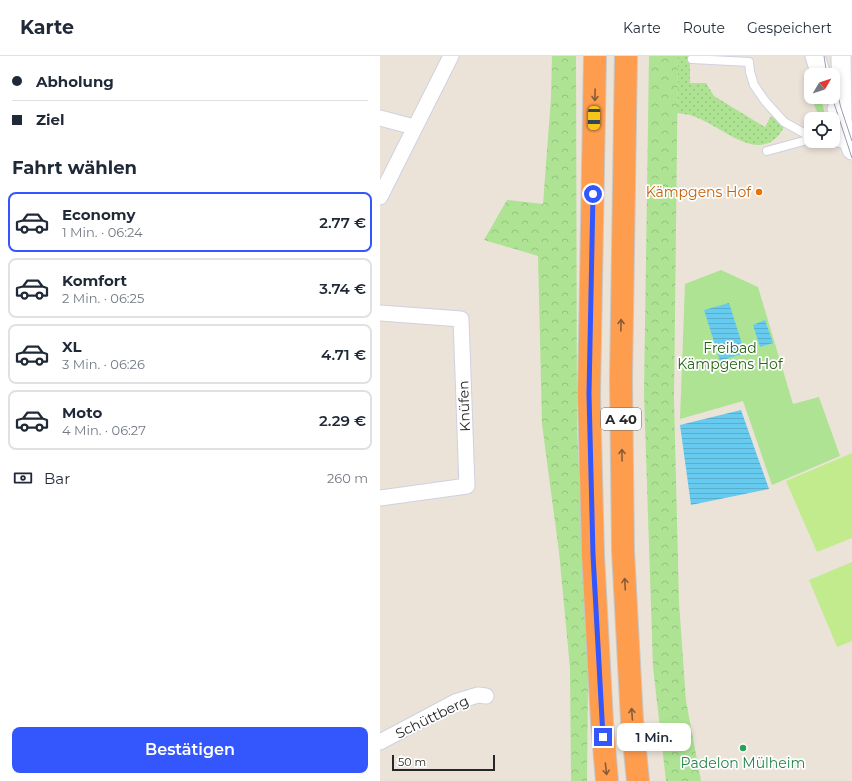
<!DOCTYPE html>
<html lang="de">
<meta charset="utf-8">
<style>
:root{--surface:#fff;--page:#f2f2f3;--text:#1f2937;--muted:#747a83;--line:#e0e1e3;--accent:#3356fd}
body{margin:0;font-family:Montserrat,sans-serif;background:var(--page);color:var(--text);height:100vh;display:flex;flex-direction:column;font-size:15px;white-space:nowrap}
*{box-sizing:border-box;margin:0}
p{font-size:13px;color:var(--muted)}
.icon{flex:none;width:22px;height:22px;fill:none;stroke:currentColor;stroke-width:2;stroke-linecap:round;stroke-linejoin:round}
.map{position:relative;flex:1;overflow:hidden}
.drawer{display:flex;flex-direction:column;background:var(--surface);width:380px}
.drawer>*{flex:none}
.guide{display:grid;align-content:center;height:88px;padding:0 12px;background:var(--surface)}
.needle{width:26px;rotate:51deg}
.fabs{position:absolute;left:424px;top:12px;display:grid;gap:8px}
.fabs a{display:grid;place-items:center;width:36px;height:36px;border-radius:8px;background:var(--surface);box-shadow:0 2px 6px #0003;font-size:20px}
.scale{position:absolute;left:12px;bottom:10px;width:103px;box-sizing:border-box;padding-left:4px;border:2px solid #272727;border-top:0;font-size:11px;line-height:14px;white-space:nowrap;color:#272727;-webkit-text-stroke:3px #fff;paint-order:stroke}
.end{position:absolute;width:18px;height:18px;margin:-9px;border:5px solid #3356fd;background:#fff;box-shadow:0 0 0 2px #fff}
.from{border-radius:50%}
.bubble{position:absolute;height:28px;border-radius:8px;background:var(--surface);box-shadow:0 2px 6px #0003;font-size:13px;font-weight:600;line-height:28px;text-align:center}
.car{position:absolute;width:12px;height:24px;margin:-12px -6px;border-radius:5px;box-shadow:0 0 3px 1px #0007;background:linear-gradient(#f5c518 24%,#345 0 40%,#f5c518 0 76%,#345 0 86%,#f5c518 0)}
.guide b{display:flex;align-items:center;gap:14px;height:38px;font-size:15px}
.guide b+b{border-top:1px solid var(--line)}
.guide i{width:10px;height:10px;background:var(--text)}
ul{padding:0;list-style:none}
li{display:flex;align-items:center;gap:12px;height:60px;margin:0 8px 6px;padding:0 4px;border:2px solid var(--line);border-radius:8px}
li div{flex:1}
li b{display:block;font-size:15px}
li em{font-style:normal;font-weight:600}
li.current{border-color:var(--accent)}
li>.icon{width:36px;height:36px;stroke-width:1.5}
h2{padding:0 12px;font-size:18px;line-height:48px}
.pay{display:flex;align-items:center;gap:10px;height:44px;padding:0 12px;font-size:15px}
.pay p{margin-inline-start:auto}
.primary-button{display:flex;gap:8px;margin-top:auto;padding:8px 12px}
.primary-button a{flex:1;height:46px;border-radius:8px;background:var(--accent);color:#fff;font-size:16px;font-weight:600;line-height:46px;text-align:center}
header{display:flex;align-items:center;gap:24px;box-sizing:border-box;height:56px;padding:0 20px;background:var(--surface);border-bottom:1px solid var(--line)}
header strong{font-size:19px}
nav{display:flex;gap:22px;margin-inline-start:auto;font-size:14px}
main{display:flex;flex:1;min-height:0}
.map>svg:first-child{display:block}
.grass{fill:url(#grass-dots)}
.forest{fill:url(#forest-crowns)}
.park{fill:#ade393}
.pitch{fill:#c2eb8e}
.water{fill:url(#water-rules)}
.lines{fill:none;stroke-linecap:round;stroke-linejoin:round}
.service-casing{stroke:#ced1e1;stroke-width:10}
.minor-casing{stroke:#ced1e1;stroke-width:17}
.tertiary-casing{stroke:#ced1e1;stroke-width:21}
.motorway-casing{stroke:#c7c7c7;stroke-width:24}
.service{stroke:#fff;stroke-width:8}
.minor{stroke:#fff;stroke-width:15}
.tertiary{stroke:#fff;stroke-width:19}
.motorway{stroke:#ff9d4f;stroke-width:22}
.tram{stroke:#9b9eb2;stroke-width:1}
.oneway{stroke:#885c39}
.route{stroke:#3356fd;stroke-width:5}
.food-dot{fill:#e8710a;stroke:#fff;stroke-width:1.5}
.leisure-dot{fill:#2e9e5b;stroke:#fff;stroke-width:1.5}
.labels{text-anchor:middle;stroke-width:3.5;stroke-linejoin:round;paint-order:stroke}
.shield{fill:#fff;stroke:#686868;stroke-width:1}
.shield-label{font-size:13px;font-weight:bold;fill:#272727}
.food-label{font-size:14px;fill:#c56008;stroke:#fff;text-anchor:end}
.park-label{font-size:14px;fill:#276417;stroke:#fff}
.street-label{font-size:14px;fill:#272727;stroke:#fff}
.leisure-label{font-size:14px;fill:#27864d;stroke:#fff}
</style>
<header>
<strong>Karte</strong>
<nav><a>Karte</a><a>Route</a><a>Gespeichert</a></nav>
</header>
<main>
<section class="drawer">
<div class="guide">
<b><i class="from"></i>Abholung</b>
<b><i></i>Ziel</b>
</div>
<h2>Fahrt wählen</h2>
<ul>
<li class="current"><svg class="icon" aria-label="car" viewBox="0 0 24 24"><path d="M5 17H2v-5l4-1 3-4h7l3 4 3 1v5h-3M9 17h6M6 11h13"/><circle cx="7" cy="17" r="2"/><circle cx="17" cy="17" r="2"/></svg><div><b>Economy</b><p>1 Min. · 06:24</p></div><em>2.77 €</em></li>
<li><svg class="icon" aria-label="car" viewBox="0 0 24 24"><path d="M5 17H2v-5l4-1 3-4h7l3 4 3 1v5h-3M9 17h6M6 11h13"/><circle cx="7" cy="17" r="2"/><circle cx="17" cy="17" r="2"/></svg><div><b>Komfort</b><p>2 Min. · 06:25</p></div><em>3.74 €</em></li>
<li><svg class="icon" aria-label="car" viewBox="0 0 24 24"><path d="M5 17H2v-5l4-1 3-4h7l3 4 3 1v5h-3M9 17h6M6 11h13"/><circle cx="7" cy="17" r="2"/><circle cx="17" cy="17" r="2"/></svg><div><b>XL</b><p>3 Min. · 06:26</p></div><em>4.71 €</em></li>
<li><svg class="icon" aria-label="car" viewBox="0 0 24 24"><path d="M5 17H2v-5l4-1 3-4h7l3 4 3 1v5h-3M9 17h6M6 11h13"/><circle cx="7" cy="17" r="2"/><circle cx="17" cy="17" r="2"/></svg><div><b>Moto</b><p>4 Min. · 06:27</p></div><em>2.29 €</em></li>
</ul>
<div class="pay"><svg class="icon" aria-label="cash" viewBox="0 0 24 24"><path d="M3 7h18v10H3z"/><circle cx="12" cy="12" r="2"/></svg>Bar<p>260 m</p></div>
<div class="primary-button"><a>Bestätigen</a></div>
</section>
<div class="map">
<svg width="472" height="725" viewBox="0 0 472 725">
<defs>
<pattern id="grass-dots" width="8" height="8" patternUnits="userSpaceOnUse"><rect width="8" height="8" fill="#ade393"/><path d="M2 2h.1M6 6h.1" fill="none" stroke="#95c37f" stroke-width="1.8" stroke-linecap="round"/></pattern>
<pattern id="forest-crowns" width="20" height="18" patternUnits="userSpaceOnUse"><rect width="20" height="18" fill="#ade393"/><path d="M2 6a3 3 0 1 1 6 0M12 15a3 3 0 1 1 6 0" fill="none" stroke="#95c37f"/></pattern>
<pattern id="water-rules" width="6" height="5" patternUnits="userSpaceOnUse"><rect width="6" height="5" fill="#67cbf0"/><path d="M0 2.5h6" fill="none" stroke="#59aece"/></pattern>
</defs>
<rect width="100%" height="100%" fill="#ebe3d8"/>
<path class="grass" d="M 298,0 L 310,0 L 310,27 L 326,27 L 334,40 L 385,71 L 391,60 L 405,69 C 383,114 343,70 313,60 C 308,58 302,58 297,57 Z"/>
<g class="forest">
<polygon points="172,0 196,0 197,370 208,621 207,725 191,725 190,612 179,496 162,368 158,200 104,184 127,144 163,148 171,42"/>
<polygon points="269,0 298,0 294,342 299,547 306,645 321,725 286,725 273,611 264,338"/>
</g>
<g class="park">
<polygon points="429,36 431,36 431,41 441,41 446,63 440,63"/>
<polygon points="341,214 378,231 413,348 439,341 460,400 392,429 363,345 300,363 305,228"/>
</g>
<g class="pitch">
<polygon points="472,397 472,482 437,496 406,425"/>
<polygon points="472,506 472,585 457,591 429,524"/>
</g>
<g class="water">
<polygon points="349,247 365,297 340,305 324,254"/>
<polygon points="385,264 393,287 380,291 373,269"/>
<polygon points="361,354 389,433 311,449 300,369"/>
</g>
<g class="lines">
<defs>
<g id="service">
<polyline points="312,3 369,6 370,16 374,29 385,45 404,66 431,81"/>
<polyline points="453,85 469,90"/>
<polyline points="387,95 431,83"/>
</g>
<g id="minor">
<polyline points="0,62 34,71"/>
<polyline points="0,141 71,0"/>
<polyline points="0,257 81,263 87,430 0,442"/>
<polyline points="0,686 75,646 98,639 106,640"/>
</g>
<g id="tertiary">
<polyline points="435,0 441,19"/>
<polyline points="461,0 462,64"/>
<polyline points="457,53 472,94"/>
</g>
<g id="motorway">
<polyline points="215,0 209,339 213,499 222,666 227,725"/>
<polyline points="246,0 241,323 243,495 252,664 258,725"/>
</g>
</defs>
<use href="#service" class="service-casing"/>
<use href="#minor" class="minor-casing"/>
<use href="#tertiary" class="tertiary-casing"/>
<use href="#motorway" class="motorway-casing"/>
<use href="#service" class="service"/>
<use href="#minor" class="minor"/>
<use href="#tertiary" class="tertiary"/>
<use href="#motorway" class="motorway"/>
<g class="tram">
<polyline points="444,0 447,19"/>
<polyline points="453,20 461,52 472,85"/>
<polyline points="452,41 472,102"/>
</g>
</g>
<defs><path id="oneway-shaft" d="M-6 0H5M1.5-3L5.5 0L1.5 3" fill="none" stroke-width="1.6" stroke-linecap="round" stroke-linejoin="round"/></defs>
<g class="oneway">
<use href="#oneway-shaft" transform="translate(215 39) rotate(91)"/>
<use href="#oneway-shaft" transform="translate(241 269) rotate(-89)"/>
<use href="#oneway-shaft" transform="translate(242 399) rotate(-91)"/>
<use href="#oneway-shaft" transform="translate(245 528) rotate(-93)"/>
<use href="#oneway-shaft" transform="translate(252 658) rotate(-94)"/>
<use href="#oneway-shaft" transform="translate(226 713) rotate(84)"/>
</g>
<g class="lines">
<polyline class="route" points="213,138 209,338 213,499 223,681"/>
</g>
<circle class="food-dot" cx="379" cy="136" r="4"/>
<circle class="leisure-dot" cx="363" cy="692" r="4"/>
<g class="labels">
<rect class="shield" x="221" y="352" width="40" height="22" rx="3"/>
<g class="shield-label">
<text x="241" y="368">A 40</text>
</g>
<g class="food-label">
<text x="371" y="141">Kämpgens Hof</text>
</g>
<g class="park-label">
<text x="350" y="297">Freibad<tspan x="350" dy="16">Kämpgens Hof</tspan></text>
</g>
<g class="street-label">
<text transform="translate(84 350) rotate(-92)" y="5">Knüfen</text>
<text transform="translate(52 661) rotate(-26)" y="5">Schüttberg</text>
</g>
<g class="leisure-label">
<text x="363" y="712">Padelon Mülheim</text>
</g>
</g>
</svg>
<div class="fabs">
<a><svg class="needle" viewBox="-14 -14 28 28"><path d="M0-13l5 13h-10z" fill="#e53935"/><path d="M0 13l5-13h-10z" fill="#747a83"/></svg></a>
<a><svg class="icon" aria-label="locate" viewBox="0 0 24 24"><circle cx="12" cy="12" r="6"/><path d="M12 2v4M12 18v4M2 12h4M18 12h4"/></svg></a>
</div>
<div class="scale">50 m</div>
<i class="end from" style="left:213px;top:138px"></i>
<i class="end" style="left:223px;top:681px"></i>
<div class="bubble" style="left:237px;top:667px;width:74px">1 Min.</div>
<i class="car" style="left:214px;top:62px;rotate:181deg"></i>
</div>
</main>
